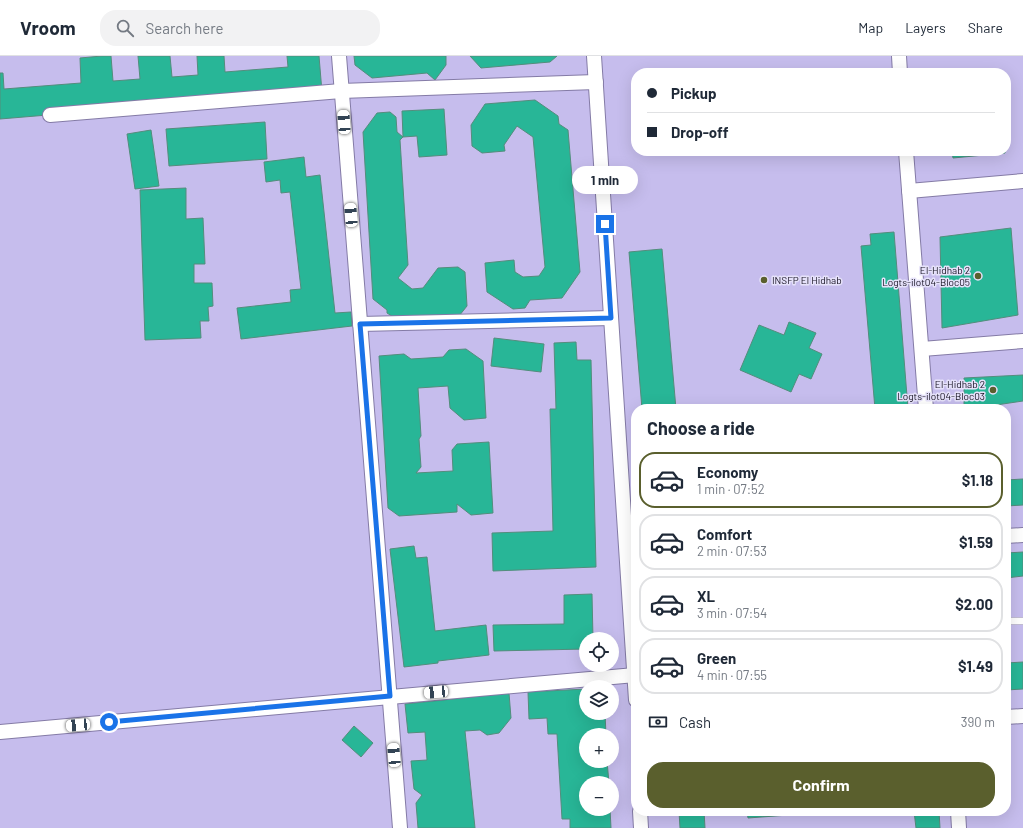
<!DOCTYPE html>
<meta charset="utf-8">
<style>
:root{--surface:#fff;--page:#f2f2f3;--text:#1f2937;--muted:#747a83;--line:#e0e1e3;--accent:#5a5f2d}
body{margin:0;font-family:Barlow,sans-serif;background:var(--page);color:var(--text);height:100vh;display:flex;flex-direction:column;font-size:15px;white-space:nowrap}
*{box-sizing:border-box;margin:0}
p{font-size:13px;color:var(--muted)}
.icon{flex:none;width:22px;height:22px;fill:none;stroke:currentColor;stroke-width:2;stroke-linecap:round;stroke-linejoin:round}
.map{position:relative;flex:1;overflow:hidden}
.sheet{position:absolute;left:631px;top:348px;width:380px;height:412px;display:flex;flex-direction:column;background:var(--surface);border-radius:16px;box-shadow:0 4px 16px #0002}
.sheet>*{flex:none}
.top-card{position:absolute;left:631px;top:12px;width:380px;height:88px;border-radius:16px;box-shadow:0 4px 16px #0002;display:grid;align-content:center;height:88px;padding:0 16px;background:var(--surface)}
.tools{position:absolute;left:579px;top:576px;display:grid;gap:8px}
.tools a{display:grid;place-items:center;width:40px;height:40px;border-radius:50%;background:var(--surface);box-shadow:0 4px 16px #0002;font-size:20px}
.end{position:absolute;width:18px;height:18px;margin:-9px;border:5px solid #1a73e8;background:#fff;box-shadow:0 0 0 2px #fff}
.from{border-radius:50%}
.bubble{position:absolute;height:28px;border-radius:14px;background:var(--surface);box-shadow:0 4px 16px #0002;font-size:13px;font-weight:700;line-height:28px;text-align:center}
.car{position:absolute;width:12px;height:24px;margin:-12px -6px;border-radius:5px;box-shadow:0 0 3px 1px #0007;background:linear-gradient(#fff 24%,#345 0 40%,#fff 0 76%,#345 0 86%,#fff 0)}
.top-card b{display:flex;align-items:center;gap:14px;height:38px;font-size:15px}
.top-card b+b{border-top:1px solid var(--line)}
.top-card i{width:10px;height:10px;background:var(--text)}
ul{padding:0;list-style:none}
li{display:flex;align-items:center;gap:12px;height:56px;margin:0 8px 6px;padding:0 8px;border:2px solid var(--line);border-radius:16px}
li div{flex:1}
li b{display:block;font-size:15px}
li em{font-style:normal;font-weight:700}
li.current{border-color:var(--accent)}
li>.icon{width:36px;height:36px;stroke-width:1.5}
h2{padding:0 16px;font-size:18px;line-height:48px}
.pay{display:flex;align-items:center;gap:10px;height:44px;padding:0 16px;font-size:15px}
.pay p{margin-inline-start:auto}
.button{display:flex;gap:8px;margin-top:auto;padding:8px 16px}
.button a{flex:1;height:46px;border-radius:16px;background:var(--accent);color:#fff;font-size:16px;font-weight:700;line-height:46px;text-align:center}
header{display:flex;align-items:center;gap:24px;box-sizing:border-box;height:56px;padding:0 20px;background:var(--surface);border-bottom:1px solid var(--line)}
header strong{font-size:19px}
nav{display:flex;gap:22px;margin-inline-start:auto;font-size:14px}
.search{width:280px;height:36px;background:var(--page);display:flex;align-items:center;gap:10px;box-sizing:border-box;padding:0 14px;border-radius:16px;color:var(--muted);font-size:15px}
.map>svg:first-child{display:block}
.building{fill:#28b697;stroke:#538d7c}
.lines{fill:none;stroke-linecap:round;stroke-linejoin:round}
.lane-casing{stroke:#847ba6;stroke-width:8}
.street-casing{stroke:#847ba6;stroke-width:16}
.lane{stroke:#fff;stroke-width:7}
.street{stroke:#fff;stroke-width:14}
.route{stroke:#1a73e8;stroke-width:5}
.poi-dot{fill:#5a5f2d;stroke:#e6e2fa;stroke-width:1.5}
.labels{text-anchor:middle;stroke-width:3;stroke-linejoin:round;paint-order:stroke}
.poi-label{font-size:10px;fill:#171323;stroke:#e6e2fa;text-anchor:end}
</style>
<header>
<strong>Vroom</strong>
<div class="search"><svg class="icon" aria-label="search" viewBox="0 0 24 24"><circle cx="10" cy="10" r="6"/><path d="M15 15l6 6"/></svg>Search here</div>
<nav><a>Map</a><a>Layers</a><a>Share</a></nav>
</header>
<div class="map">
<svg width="1023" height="772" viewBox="0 0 1023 772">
<rect width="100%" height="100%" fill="#c6bded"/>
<g class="building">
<polygon points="102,0 111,0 113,25 140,23 138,0 170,0 172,21 198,19 197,0 224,0 225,16 288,11 287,0 319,0 322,36 0,63 0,17 3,17 4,33 81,27 80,2"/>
<polygon points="354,0 446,0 446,9 435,24 427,17 372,22 355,9"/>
<polygon points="470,0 557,0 550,6 481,12"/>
<polygon points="535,44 558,60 559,68 568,74 580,216 562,242 530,244 525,252 513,253 487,236 485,207 514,204 515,216 523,221 539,220 545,211 533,81 517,70 504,89 505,95 482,97 472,90 471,69 485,48"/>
<polygon points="444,53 447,99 419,101 417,80 403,81 402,55"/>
<polygon points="390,56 396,61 397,76 403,81 400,84 408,209 398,222 412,233 423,232 438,212 458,211 465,216 467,250 459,260 395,262 387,257 387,254 373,243 363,76 377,57"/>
<polygon points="265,66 267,103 169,110 166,73"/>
<polygon points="151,74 159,130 135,133 127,78"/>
<polygon points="952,95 1005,95 1005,97 953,102"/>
<polygon points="304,101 306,121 320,119 335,257 351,256 352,270 241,283 237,252 291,246 290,234 301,233 290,136 281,137 280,124 266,126 264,106"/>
<polygon points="186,132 186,163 203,162 205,208 194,208 194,227 212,227 213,250 208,251 209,265 200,265 201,282 145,284 140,134"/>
<polygon points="1011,172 1018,259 942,272 940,181"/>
<polygon points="894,176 908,353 875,353 861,190 871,189 870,178"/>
<polygon points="662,193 676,353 642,353 629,196"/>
<polygon points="789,266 816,277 809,292 822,298 811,323 799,318 791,336 740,314 759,269 784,279"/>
<polygon points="494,282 544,288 541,316 491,310"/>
<polygon points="576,286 577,304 591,304 596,511 493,515 492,477 553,475 550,353 556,353 554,287"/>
<polygon points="466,293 483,305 486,362 464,364 450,352 448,330 418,332 421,380 419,383 421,411 416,417 453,415 452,394 457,388 489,386 493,457 471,459 457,448 457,456 399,460 388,452 379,300 404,298 411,303 443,301 449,294"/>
<polygon points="1023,319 1023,345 996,349 992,353 964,353 964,322"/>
<polygon points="1023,423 1023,449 1006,450 1006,424"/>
<polygon points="414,490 416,502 427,501 435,575 486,569 489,599 438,605 438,607 404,611 390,493"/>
<polygon points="1023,496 1023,520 1006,522 1006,497"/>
<polygon points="592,538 593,583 586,583 586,593 494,595 493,569 564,568 564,539"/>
<polygon points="1023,606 1023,633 1006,634 1006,607"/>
<polygon points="586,633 586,657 605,657 606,679 586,679 586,705 607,705 609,727 586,727 586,753 610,753 611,772 570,772 570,763 562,763 557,678 548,678 547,662 529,663 528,636"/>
<polygon points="509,637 511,662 499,677 487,679 480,674 465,675 475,772 418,772 416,747 422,739 414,733 411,705 427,704 425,676 408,677 405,648"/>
<polygon points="354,670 373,687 361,701 342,684"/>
<polygon points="679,755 704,755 705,772 680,772"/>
<polygon points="747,755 843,755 748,762"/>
<polygon points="914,755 939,755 940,772 916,772"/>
</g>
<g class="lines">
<defs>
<polyline id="lane" points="1006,565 1023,565"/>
<g id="street">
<polyline points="339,0 400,772"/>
<polyline points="594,0 636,644"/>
<polyline points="899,0 900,17"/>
<polyline points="50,59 341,35 596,26"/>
<polyline points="906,95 926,353"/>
<polyline points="909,135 1023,125"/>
<polyline points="360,268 611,262"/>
<polyline points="922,293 1023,285"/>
<polyline points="1006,480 1023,479"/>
<polyline points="1006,661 1023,660"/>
<polyline points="0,676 635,619"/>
<polyline points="640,755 641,772"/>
<polyline points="958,755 959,772"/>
</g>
</defs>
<use href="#lane" class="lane-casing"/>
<use href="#street" class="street-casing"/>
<use href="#lane" class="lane"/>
<use href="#street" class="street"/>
</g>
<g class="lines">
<polyline class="route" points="109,666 390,640 360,268 611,262 605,168"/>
</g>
<g class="poi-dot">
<circle cx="978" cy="220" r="4"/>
<circle cx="764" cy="224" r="4"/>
<circle cx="993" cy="334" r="4"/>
</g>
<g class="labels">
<g class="poi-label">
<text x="970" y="218">El-Hidhab 2<tspan x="970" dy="12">Logts-ilot04-Bloc05</tspan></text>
<text x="772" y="228" text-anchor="start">INSFP El Hidhab</text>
<text x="985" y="332">El-Hidhab 2<tspan x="985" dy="12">Logts-ilot04-Bloc03</tspan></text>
</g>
</g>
</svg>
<div class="tools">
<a><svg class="icon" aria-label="locate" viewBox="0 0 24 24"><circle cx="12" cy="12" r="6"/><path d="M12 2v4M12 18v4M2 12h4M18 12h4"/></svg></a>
<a><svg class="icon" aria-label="layers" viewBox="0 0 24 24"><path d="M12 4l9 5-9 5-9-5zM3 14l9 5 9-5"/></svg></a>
<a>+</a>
<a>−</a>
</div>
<i class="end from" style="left:109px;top:666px"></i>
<i class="end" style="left:605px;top:168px"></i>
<div class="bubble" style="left:572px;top:110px;width:66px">1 min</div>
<i class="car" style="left:344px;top:66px;rotate:356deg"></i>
<i class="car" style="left:351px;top:159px;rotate:355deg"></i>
<i class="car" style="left:436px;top:636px;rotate:265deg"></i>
<i class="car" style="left:78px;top:669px;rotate:265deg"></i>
<i class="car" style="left:394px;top:699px;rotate:355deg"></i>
<div class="top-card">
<b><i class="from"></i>Pickup</b>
<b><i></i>Drop-off</b>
</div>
<section class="sheet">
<h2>Choose a ride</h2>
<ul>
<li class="current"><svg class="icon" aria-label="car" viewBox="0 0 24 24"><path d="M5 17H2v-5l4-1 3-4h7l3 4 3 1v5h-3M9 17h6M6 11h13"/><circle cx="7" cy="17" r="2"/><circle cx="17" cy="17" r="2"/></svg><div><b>Economy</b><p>1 min · 07:52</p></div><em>$1.18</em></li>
<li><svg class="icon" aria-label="car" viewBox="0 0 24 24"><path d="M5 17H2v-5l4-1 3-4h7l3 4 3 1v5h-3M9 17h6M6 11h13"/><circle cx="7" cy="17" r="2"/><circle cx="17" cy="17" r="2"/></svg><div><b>Comfort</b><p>2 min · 07:53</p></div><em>$1.59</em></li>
<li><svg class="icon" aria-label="car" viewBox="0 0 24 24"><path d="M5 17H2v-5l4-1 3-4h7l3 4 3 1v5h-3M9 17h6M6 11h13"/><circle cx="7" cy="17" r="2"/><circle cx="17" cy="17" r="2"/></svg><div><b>XL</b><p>3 min · 07:54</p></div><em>$2.00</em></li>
<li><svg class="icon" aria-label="car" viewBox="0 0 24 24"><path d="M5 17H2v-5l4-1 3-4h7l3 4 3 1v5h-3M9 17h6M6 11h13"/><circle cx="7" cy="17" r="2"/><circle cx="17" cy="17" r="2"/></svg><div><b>Green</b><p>4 min · 07:55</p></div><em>$1.49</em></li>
</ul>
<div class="pay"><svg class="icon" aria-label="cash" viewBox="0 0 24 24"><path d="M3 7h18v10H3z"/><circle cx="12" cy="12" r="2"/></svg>Cash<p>390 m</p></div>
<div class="button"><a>Confirm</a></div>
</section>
</div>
